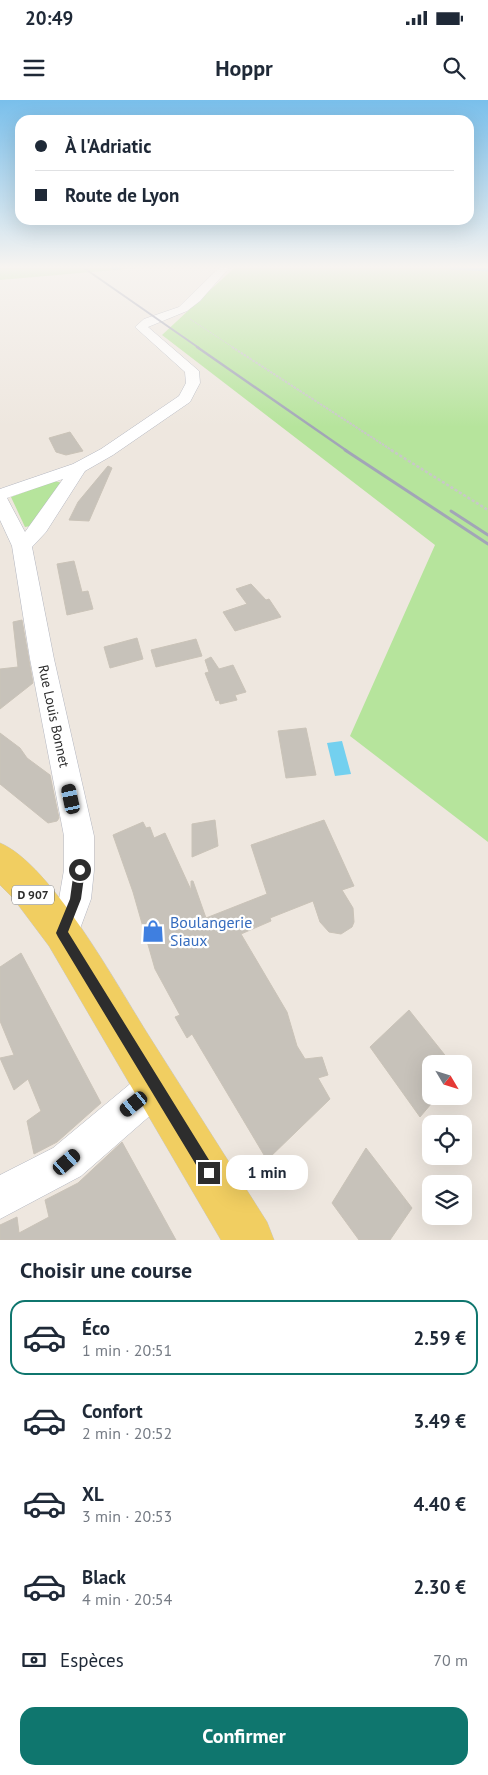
<!DOCTYPE html>
<html lang="fr">
<meta charset="utf-8">
<style>
:root{--surface:#fff;--page:#f2f2f3;--text:#1f2937;--muted:#747a83;--line:#e0e1e3;--accent:#0f766e}
body{margin:0;font-family:"PT Sans",sans-serif;background:var(--page);color:var(--text);height:100vh;display:flex;flex-direction:column;font-size:19px;white-space:nowrap}
*{box-sizing:border-box;margin:0}
p{font-size:16px;color:var(--muted)}
.icon{flex:none;width:28px;height:28px;fill:none;stroke:currentColor;stroke-width:2;stroke-linecap:round;stroke-linejoin:round}
.map{position:relative;height:1140px;overflow:hidden}
.details{display:flex;flex-direction:column;background:var(--surface);flex:1}
.details>*{flex:none}
.top-card{position:absolute;left:15px;top:15px;width:459px;height:110px;border-radius:15px;box-shadow:0 5px 20px #0002;display:grid;align-content:center;height:110px;padding:0 20px;background:var(--surface)}
.needle{width:32px;rotate:128deg}
.fabs{position:absolute;left:422px;top:955px;display:grid;gap:10px}
.fabs a{display:grid;place-items:center;width:50px;height:50px;border-radius:10px;background:var(--surface);box-shadow:0 5px 20px #0002;font-size:25px}
.end{position:absolute;width:22px;height:22px;margin:-11px;border:6px solid #2d2d2d;background:#fff;box-shadow:0 0 0 2px #fff}
.from{border-radius:50%}
.bubble{position:absolute;height:35px;border-radius:15px;background:var(--surface);box-shadow:0 5px 20px #0002;font-size:16px;font-weight:700;line-height:35px;text-align:center}
.car{position:absolute;width:15px;height:30px;margin:-15px -8px;border-radius:6px;box-shadow:0 0 4px 1px #0007;background:linear-gradient(#222 24%,#8ab4d8 0 40%,#222 0 76%,#8ab4d8 0 86%,#222 0)}
.top-card b{display:flex;align-items:center;gap:18px;height:48px;font-size:19px}
.top-card b+b{border-top:1px solid var(--line)}
.top-card i{width:12px;height:12px;background:var(--text)}
ul{padding:0;list-style:none}
li{display:flex;align-items:center;gap:15px;height:75px;margin:0 10px 8px;padding:0 10px;border:2px solid transparent;border-radius:15px}
li div{flex:1}
li b{display:block;font-size:19px}
li em{font-style:normal;font-weight:700}
li.on{border-color:var(--accent)}
li>.icon{width:45px;height:45px;stroke-width:1.5}
h2{padding:0 20px;font-size:22px;line-height:60px}
.pay{display:flex;align-items:center;gap:12px;height:55px;padding:0 20px;font-size:19px}
.pay p{margin-inline-start:auto}
.cta{display:flex;gap:10px;margin-top:auto;padding:10px 20px}
.cta a{flex:1;height:58px;border-radius:15px;background:var(--accent);color:#fff;font-size:20px;font-weight:700;line-height:58px;text-align:center}
.status{display:flex;justify-content:space-between;align-items:center;height:35px;padding:0 25px;background:var(--surface);direction:ltr}
.status svg{height:14px;fill:currentColor}
header{display:flex;justify-content:space-between;align-items:center;height:65px;padding:0 20px;background:var(--surface);font-size:22px;font-weight:700}
.map>svg:first-child{display:block}
.green{fill:#b6e49c}
.water{fill:#73d0ef}
.lines{fill:none;stroke-linecap:round;stroke-linejoin:round}
.stream{stroke:#73d0ef;stroke-width:3}
.building{fill:#c7c2ba;stroke:#cac3b8}
.minor-casing{stroke:#b3b6c0;stroke-width:1}
.major-casing{stroke:#c8c8c8;stroke-width:1}
.path-far2{stroke:#c8c8c8;stroke-width:1;stroke-dasharray:2 1;stroke-linecap:butt}
.path-far1{stroke:#c8c8c8;stroke-width:2;stroke-dasharray:2.5 1;stroke-linecap:butt}
.path{stroke:#c8c8c8;stroke-width:2.5;stroke-dasharray:3 2;stroke-linecap:butt}
.minor{fill:#fff;fill-rule:evenodd}
.major{fill:#f1ce61;fill-rule:evenodd}
.rail-far2{stroke:#a2a5b7;stroke-width:2}
.rail-far1{stroke:#a2a5b7;stroke-width:2.5}
.rail{stroke:#a2a5b7;stroke-width:3}
.route{fill:#2d2d2d}
.labels{text-anchor:middle;stroke-width:4.5;stroke-linejoin:round;paint-order:stroke}
.shield{fill:#fff;stroke:#6c6c6c;stroke-width:1}
.shield-label{font-size:12px;font-weight:bold;fill:#2d2d2d}
.street-label{font-size:14px;fill:#2d2d2d;stroke:#fff}
.near-shop-label{font-size:16px;fill:#366cbe;stroke:#fff;text-anchor:start}
</style>
<div class="status"><b>20:49</b><svg viewBox="0 0 49 12"><path d="M0 12V9h3v3zM5 12V6h3v6zM10 12V3h3v9zM15 12V0h3v12zM26 1h20v11H26zM47 4h2v5h-2z"/></svg></div>
<header><svg class="icon" aria-label="menu" viewBox="0 0 24 24"><path d="M4 6h16M4 12h16M4 18h16"/></svg>Hoppr<svg class="icon" aria-label="search" viewBox="0 0 24 24"><circle cx="10" cy="10" r="6"/><path d="M15 15l6 6"/></svg></header>
<div class="map">
<svg width="488" height="1140" viewBox="0 0 488 1140">
<rect width="100%" height="100%" fill="#eee7df"/>
<g class="green">
<polygon points="0,168 137,168 0,180"/>
<polygon points="234,168 488,168 488,742 350,636 435,445 162,235"/>
<polygon points="55,381 62,383 30,426 25,427 11,397"/>
</g>
<polygon class="water" points="342,641 351,674 335,676 327,643"/>
<g class="lines">
<g class="stream">
<polyline points="113,168 119,168"/>
<polyline points="451,168 488,170"/>
</g>
</g>
<g class="building">
<polygon points="70,332 83,351 66,355 56,352 49,338"/>
<polygon points="108,366 112,368 89,421 69,420 78,402"/>
<polygon points="74,461 82,492 88,491 93,509 67,515 57,464"/>
<polygon points="251,484 266,500 269,499 281,517 235,531 223,512 247,504 236,489"/>
<polygon points="22,520 33,583 0,609 0,569 18,567 13,522"/>
<polygon points="137,538 143,559 110,568 104,547"/>
<polygon points="196,539 202,556 156,567 151,550"/>
<polygon points="211,557 219,569 233,565 246,592 235,595 237,600 220,604 219,600 216,601 205,573 209,572 205,560"/>
<polygon points="306,628 316,675 286,678 278,631"/>
<polygon points="0,633 20,648 27,658 50,675 59,718 57,721 48,723 0,684"/>
<polygon points="215,720 218,746 192,757 192,724"/>
<polygon points="324,720 354,786 342,790 353,808 354,822 352,827 341,834 329,832 320,822 313,801 270,818 271,821 241,834 287,912 297,946 305,959 322,957 328,975 318,978 330,999 267,1060 192,934 187,938 175,917 180,915 155,869 133,792 113,735 143,722 146,728 150,727 154,738 165,733 191,790 191,781 193,781 206,818 267,794 251,745"/>
<polygon points="21,853 101,1003 57,1042 34,1054 27,1021 41,1011 28,979 14,990 0,958 14,955 0,921 0,867"/>
<polygon points="409,910 452,964 431,964 431,1004 420,1017 370,947"/>
<polygon points="122,1042 176,1140 0,1140 0,1125 17,1117 19,1133 49,1117 45,1100 78,1083"/>
<polygon points="366,1048 412,1108 390,1140 359,1140 332,1103"/>
</g>
<g class="lines">
<defs>
<g id="minor">
<path d="M 219,168 L 229,168 L 200,201 L 187,211 L 148,227 L 199,271 L 200,283 L 190,302 L 113,355 L 85,371 L 46,432 L 32,447 L 54,559 L 94,736 L 94,770 L 91,799 L 74,845 L 62,849 L 50,845 L 46,833 L 59,799 L 64,770 L 64,736 L 30,559 L 12,446 L 0,420 L 0,389 L 73,364 L 101,349 L 179,296 L 186,283 L 185,272 L 135,227 L 144,219 L 179,207 ZM 63,379 L 25,432 L 7,398 Z"/>
<polygon points="155,968 168,974 174,987 168,1000 81,1076 0,1119 0,1075 53,1048 142,974"/>
</g>
<path id="major" d="M 0,743 C 51,764 118,887 149,936 C 188,998 228,1060 267,1122 L 274,1140 L 221,1140 L 49,846 L 13,798 L 0,785 Z"/>
</defs>
<use href="#minor" class="minor-casing"/>
<use href="#major" class="major-casing"/>
<polyline class="path-far2" points="190,219 234,248"/>
<polyline class="path-far1" points="232,247 393,351"/>
<polyline class="path" points="391,350 488,410"/>
<use href="#minor" class="minor"/>
<use href="#major" class="major"/>
<polyline class="rail-far2" points="84,168 199,248"/>
<polyline class="rail-far1" points="197,247 347,351"/>
<g class="rail">
<polyline points="345,350 488,444"/>
<polyline points="451,411 488,435"/>
</g>
</g>
<linearGradient id="sky" x2="0" y2="1"><stop stop-color="#79bfeb"/><stop offset="0.51" stop-color="#f7f4f1"/><stop offset="1" stop-color="#f7f4f1" stop-opacity="0"/></linearGradient>
<rect width="488" height="327" fill="url(#sky)"/>
<polygon class="route" points="80,765 85,770 81,799 68,832 214,1068 216,1073 214,1078 209,1080 204,1078 58,837 56,833 70,799 74,770"/>
<defs>
<symbol id="shop-bare" viewBox="-9 -9 18 18"><path d="M-5-2.5h2.3a2.7 3.5 0 0 1 5.4 0H5L5.5 6h-11ZM-1.5-2.5h3a1.5 2.3 0 0 0-3 0Z" fill="#3f7fe0" stroke="#fff" stroke-width="2.5" paint-order="stroke"/></symbol>
</defs>
<g fill-rule="evenodd">
<use href="#shop-bare" x="137" y="815" width="32" height="32"/>
</g>
<g class="labels">
<rect class="shield" x="12" y="785.5" width="42" height="19" rx="4"/>
<g class="shield-label">
<text x="33" y="799">D 907</text>
</g>
<g class="street-label">
<text transform="translate(54 616) rotate(78)" y="5">Rue Louis Bonnet</text>
</g>
<g class="near-shop-label">
<text x="170" y="828">Boulangerie<tspan x="170" dy="18">Siaux</tspan></text>
</g>
</g>
</svg>
<div class="fabs">
<a><svg class="needle" viewBox="-14 -14 28 28"><path d="M0-13l5 13h-10z" fill="#e53935"/><path d="M0 13l5-13h-10z" fill="#747a83"/></svg></a>
<a><svg class="icon" aria-label="locate" viewBox="0 0 24 24"><circle cx="12" cy="12" r="6"/><path d="M12 2v4M12 18v4M2 12h4M18 12h4"/></svg></a>
<a><svg class="icon" aria-label="layers" viewBox="0 0 24 24"><path d="M12 4l9 5-9 5-9-5zM3 14l9 5 9-5"/></svg></a>
</div>
<i class="end from" style="left:80px;top:770px"></i>
<i class="end" style="left:209px;top:1073px"></i>
<div class="bubble" style="left:226px;top:1055px;width:82px">1 min</div>
<i class="car" style="left:71px;top:699px;rotate:348deg"></i>
<i class="car" style="left:134px;top:1004px;rotate:231deg"></i>
<i class="car" style="left:67px;top:1062px;rotate:49deg"></i>
<div class="top-card">
<b><i class="from"></i>À l'Adriatic</b>
<b><i></i>Route de Lyon</b>
</div>
</div>
<section class="details">
<h2>Choisir une course</h2>
<ul>
<li class="on"><svg class="icon" aria-label="car" viewBox="0 0 24 24"><path d="M5 17H2v-5l4-1 3-4h7l3 4 3 1v5h-3M9 17h6M6 11h13"/><circle cx="7" cy="17" r="2"/><circle cx="17" cy="17" r="2"/></svg><div><b>Éco</b><p>1 min · 20:51</p></div><em>2.59 €</em></li>
<li><svg class="icon" aria-label="car" viewBox="0 0 24 24"><path d="M5 17H2v-5l4-1 3-4h7l3 4 3 1v5h-3M9 17h6M6 11h13"/><circle cx="7" cy="17" r="2"/><circle cx="17" cy="17" r="2"/></svg><div><b>Confort</b><p>2 min · 20:52</p></div><em>3.49 €</em></li>
<li><svg class="icon" aria-label="car" viewBox="0 0 24 24"><path d="M5 17H2v-5l4-1 3-4h7l3 4 3 1v5h-3M9 17h6M6 11h13"/><circle cx="7" cy="17" r="2"/><circle cx="17" cy="17" r="2"/></svg><div><b>XL</b><p>3 min · 20:53</p></div><em>4.40 €</em></li>
<li><svg class="icon" aria-label="car" viewBox="0 0 24 24"><path d="M5 17H2v-5l4-1 3-4h7l3 4 3 1v5h-3M9 17h6M6 11h13"/><circle cx="7" cy="17" r="2"/><circle cx="17" cy="17" r="2"/></svg><div><b>Black</b><p>4 min · 20:54</p></div><em>2.30 €</em></li>
</ul>
<div class="pay"><svg class="icon" aria-label="cash" viewBox="0 0 24 24"><path d="M3 7h18v10H3z"/><circle cx="12" cy="12" r="2"/></svg>Espèces<p>70 m</p></div>
<div class="cta"><a>Confirmer</a></div>
</section>
